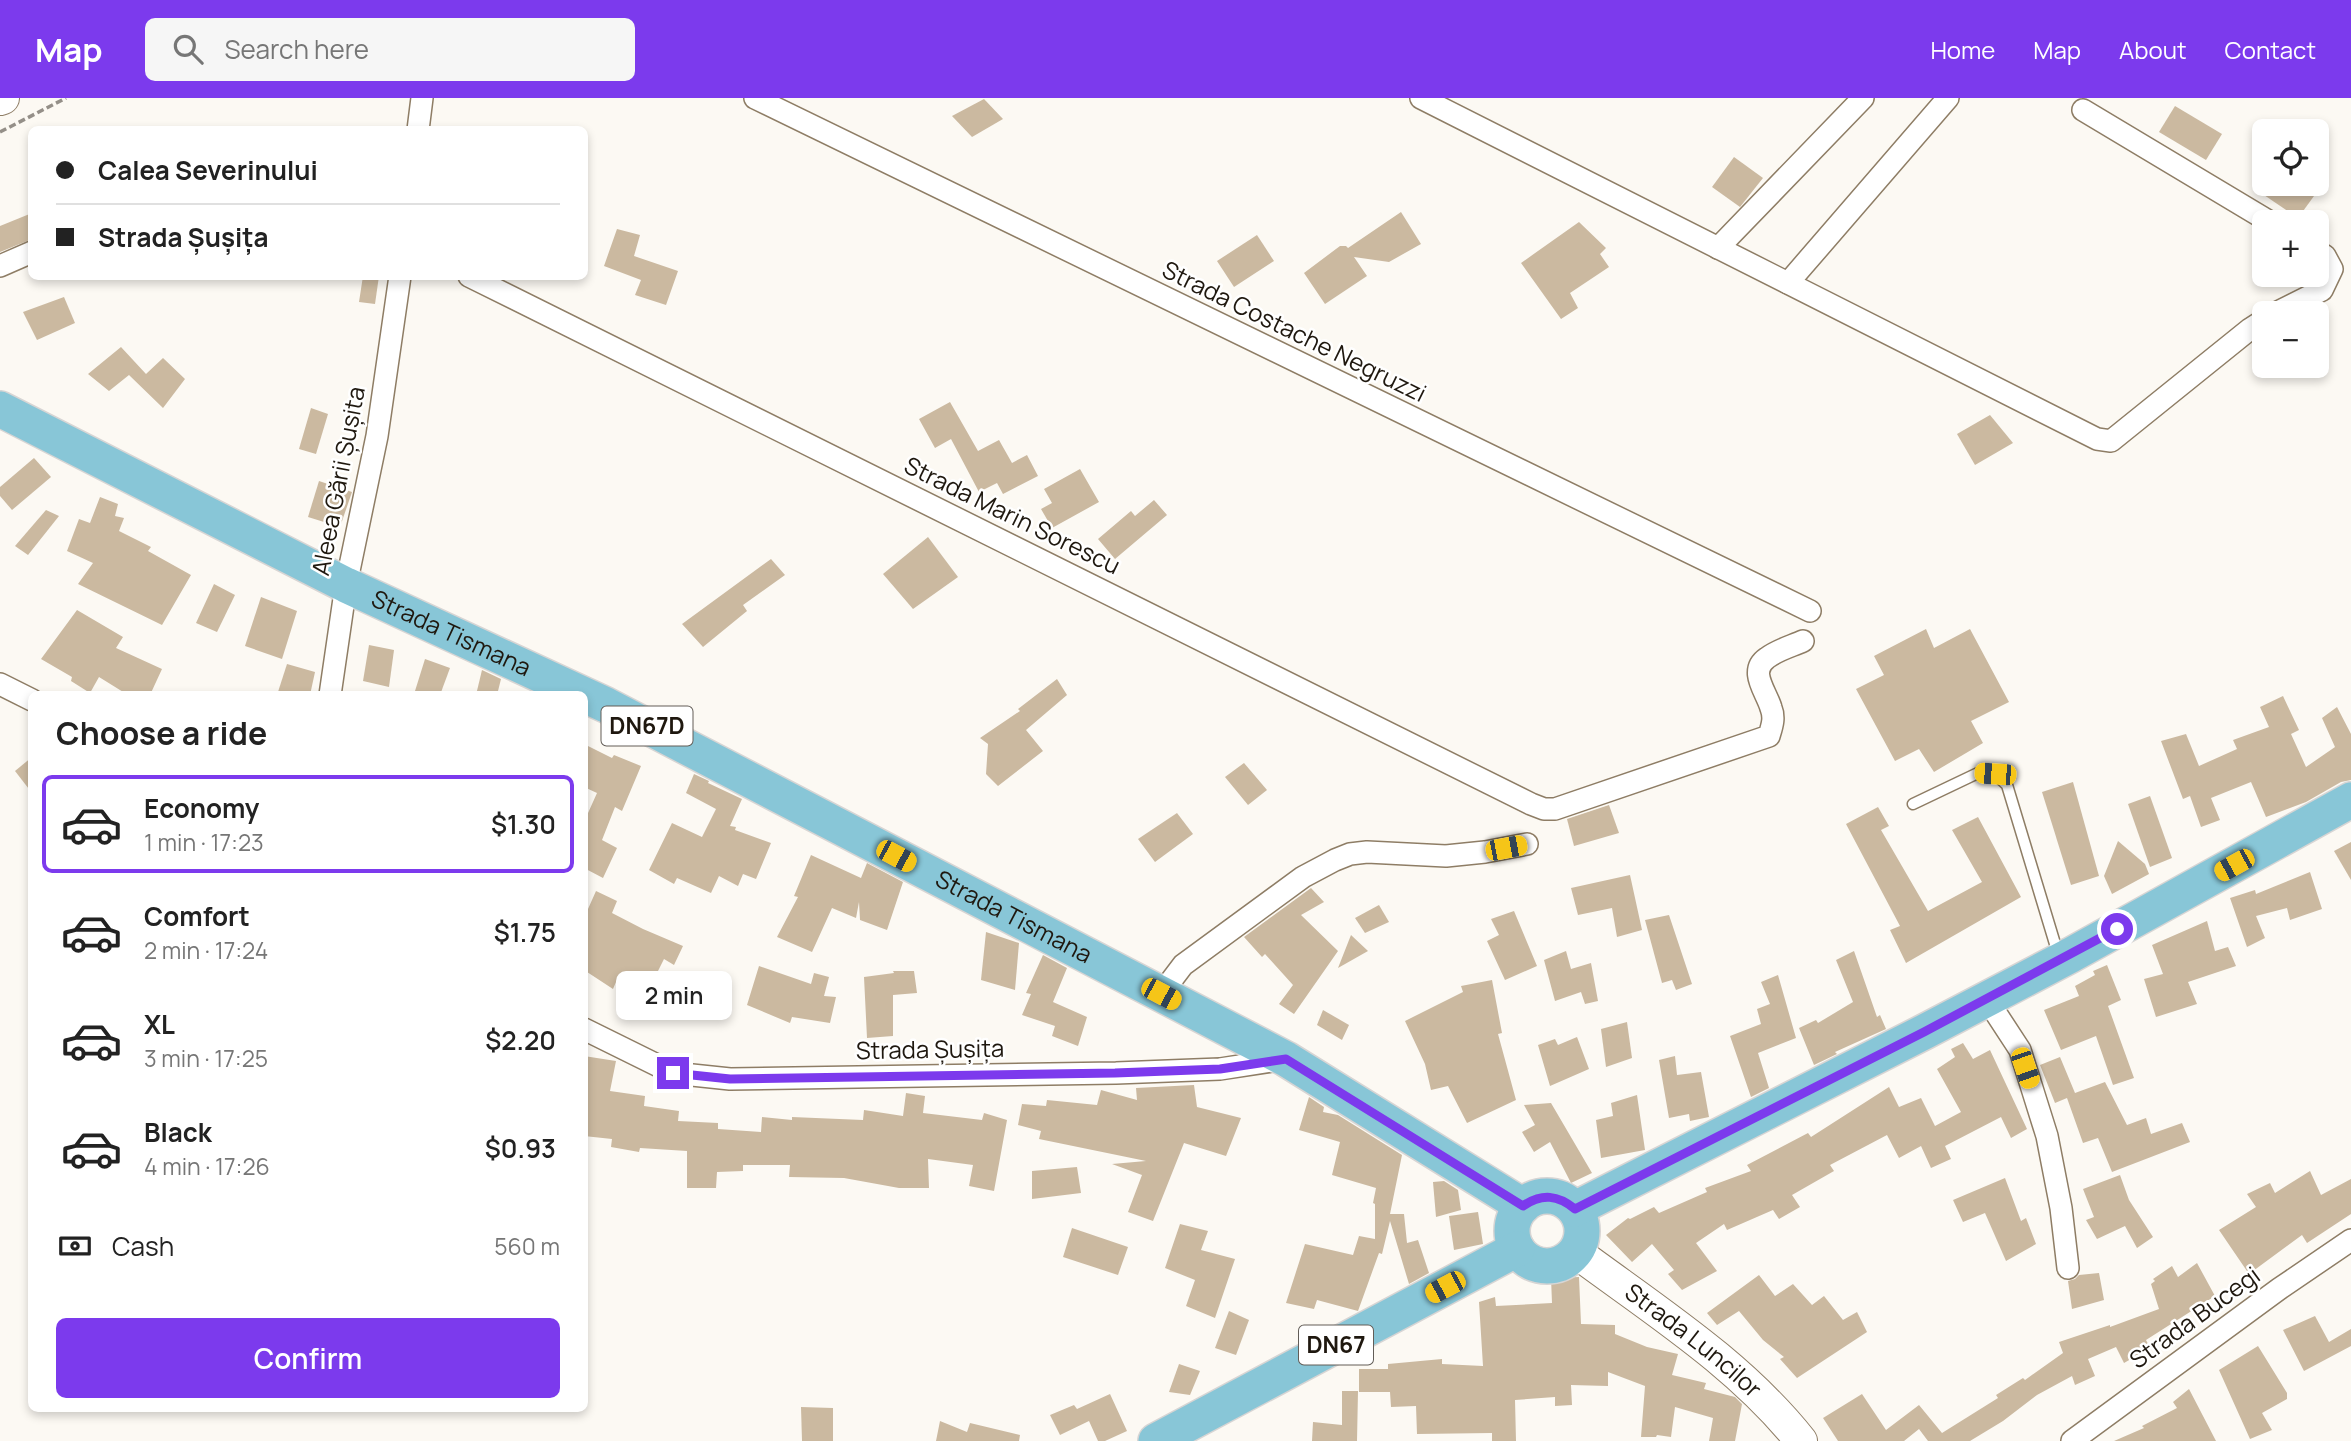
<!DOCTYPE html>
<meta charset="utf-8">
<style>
:root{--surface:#fff;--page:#f6f6f6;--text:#222;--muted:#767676;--line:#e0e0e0;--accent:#7c3aed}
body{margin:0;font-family:Manrope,sans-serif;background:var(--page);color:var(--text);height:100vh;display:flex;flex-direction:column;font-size:26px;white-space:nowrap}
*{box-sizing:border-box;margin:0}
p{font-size:23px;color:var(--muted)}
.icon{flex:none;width:38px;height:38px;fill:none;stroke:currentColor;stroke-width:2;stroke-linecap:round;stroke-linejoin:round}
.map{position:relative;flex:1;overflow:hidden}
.panel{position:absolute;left:28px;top:593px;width:560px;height:721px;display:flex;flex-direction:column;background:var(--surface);border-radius:10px;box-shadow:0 4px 10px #0003}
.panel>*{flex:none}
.hud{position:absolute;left:28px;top:28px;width:560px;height:154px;border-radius:10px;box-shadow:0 4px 10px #0003;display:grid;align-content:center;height:154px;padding:0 28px;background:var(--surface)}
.tools{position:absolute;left:2252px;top:21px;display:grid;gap:14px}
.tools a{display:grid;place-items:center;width:77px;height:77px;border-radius:10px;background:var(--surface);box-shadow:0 4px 10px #0003;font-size:35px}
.end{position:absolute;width:32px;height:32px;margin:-16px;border:9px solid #7c3aed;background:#fff;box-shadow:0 0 0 4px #fff}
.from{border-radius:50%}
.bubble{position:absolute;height:49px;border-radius:10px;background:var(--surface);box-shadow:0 4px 10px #0003;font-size:23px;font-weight:600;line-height:49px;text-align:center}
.car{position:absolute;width:21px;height:42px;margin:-21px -10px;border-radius:9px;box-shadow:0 0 5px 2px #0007;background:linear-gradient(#f5c518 24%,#345 0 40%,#f5c518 0 76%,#345 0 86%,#f5c518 0)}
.hud b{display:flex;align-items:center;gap:24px;height:66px;font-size:26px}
.hud b+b{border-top:2px solid var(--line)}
.hud i{width:18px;height:18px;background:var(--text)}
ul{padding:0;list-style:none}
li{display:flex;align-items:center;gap:21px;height:98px;margin:0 14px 10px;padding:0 14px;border:4px solid transparent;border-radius:10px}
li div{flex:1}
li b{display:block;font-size:26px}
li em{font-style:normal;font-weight:600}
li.on{border-color:var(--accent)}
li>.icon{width:63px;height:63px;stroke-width:1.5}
h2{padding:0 28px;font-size:32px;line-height:84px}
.pay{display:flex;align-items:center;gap:18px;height:77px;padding:0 28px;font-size:26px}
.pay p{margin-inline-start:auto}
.primary-button{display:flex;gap:14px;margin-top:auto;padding:14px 28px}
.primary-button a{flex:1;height:80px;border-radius:10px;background:var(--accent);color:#fff;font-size:28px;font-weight:600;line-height:80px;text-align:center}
header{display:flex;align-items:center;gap:42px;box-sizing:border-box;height:98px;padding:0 35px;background:var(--accent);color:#fff}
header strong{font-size:33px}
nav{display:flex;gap:38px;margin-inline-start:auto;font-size:24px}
.search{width:490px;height:63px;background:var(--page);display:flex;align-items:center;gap:18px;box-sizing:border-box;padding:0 24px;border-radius:10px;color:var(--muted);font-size:26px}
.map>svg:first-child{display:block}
.building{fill:#cbb9a0}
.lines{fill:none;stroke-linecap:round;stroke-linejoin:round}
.lane-casing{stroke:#8e7d65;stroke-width:13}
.street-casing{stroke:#8e7d65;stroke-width:24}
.secondary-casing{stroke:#8e7d65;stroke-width:34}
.primary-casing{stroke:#d7d5d4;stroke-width:38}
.path{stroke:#948f88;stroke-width:3.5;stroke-dasharray:7 3.5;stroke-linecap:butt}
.lane{stroke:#fff;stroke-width:10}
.street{stroke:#fff;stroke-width:21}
.secondary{stroke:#fff;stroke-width:32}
.primary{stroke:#88c6d7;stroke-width:35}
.route{stroke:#7c3aed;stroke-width:9}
.labels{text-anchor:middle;stroke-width:5;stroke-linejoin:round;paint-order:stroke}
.shield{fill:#fff;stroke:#625d57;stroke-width:2}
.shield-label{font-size:23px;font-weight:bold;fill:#1f180f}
.street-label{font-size:24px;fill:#1f180f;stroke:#fff}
</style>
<header>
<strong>Map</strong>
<div class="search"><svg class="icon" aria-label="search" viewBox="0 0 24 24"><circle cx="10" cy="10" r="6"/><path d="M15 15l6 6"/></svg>Search here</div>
<nav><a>Home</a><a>Map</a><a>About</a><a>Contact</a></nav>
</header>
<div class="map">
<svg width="2351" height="1343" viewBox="0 0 2351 1343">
<rect width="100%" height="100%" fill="#fcf9f3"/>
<g class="building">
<polygon points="984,1 1003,21 972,39 952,18"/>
<polygon points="2175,8 2222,36 2206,62 2159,34"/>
<polygon points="1734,59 1763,80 1740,109 1712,89"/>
<polygon points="2272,86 2296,86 2314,98 2298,120 2264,97"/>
<polygon points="1401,114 1421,146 1389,164 1354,159 1367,178 1325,206 1304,175 1340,148 1346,148 1348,150"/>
<polygon points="32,115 32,141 0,154 0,128"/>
<polygon points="1579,124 1606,150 1600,156 1609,169 1570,195 1578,210 1561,221 1521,165"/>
<polygon points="617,131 640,137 634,158 678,173 666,207 635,197 641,182 604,168"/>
<polygon points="1257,137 1274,163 1234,189 1217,163"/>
<polygon points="363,178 379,178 375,206 359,204"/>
<polygon points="64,199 75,225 37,242 23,214"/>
<polygon points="121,249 146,276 163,260 185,281 163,310 129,277 109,293 88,276"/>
<polygon points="950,304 978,353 999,342 1012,365 1027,357 1038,378 1003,396 997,385 979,394 951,341 935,350 919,321"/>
<polygon points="311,310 328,316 316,356 299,351"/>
<polygon points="1990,317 2013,345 1975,367 1957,336"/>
<polygon points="34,360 51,379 12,412 0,398 0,389"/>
<polygon points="1080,371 1099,404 1052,430 1041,411 1052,405 1044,391"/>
<polygon points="319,383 352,394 340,429 308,419"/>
<polygon points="100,399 118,406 115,418 124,420 119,433 151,449 148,453 191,477 162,527 78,486 93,465 67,453 79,421 90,425"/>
<polygon points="1154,402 1167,417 1115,461 1098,441 1131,413 1135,418"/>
<polygon points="46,412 59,418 28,457 15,448"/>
<polygon points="928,439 958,479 913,511 883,476"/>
<polygon points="771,461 785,477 743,507 747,513 703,549 682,526"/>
<polygon points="214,486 235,497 217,534 196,525"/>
<polygon points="261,499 297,513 282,561 245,548"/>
<polygon points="77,512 123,539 116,550 162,571 150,597 128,597 99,579 90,595 71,583 72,579 41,561"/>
<polygon points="1926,531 1934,550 1970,531 2009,604 1971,623 1983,645 1934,674 1919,651 1895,663 1856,591 1884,577 1874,558"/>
<polygon points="369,547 394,552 389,589 363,583"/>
<polygon points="425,561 450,570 440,597 424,597 415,593"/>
<polygon points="287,566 315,574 310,597 277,597"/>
<polygon points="482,572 501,581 497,597 476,597"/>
<polygon points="1057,581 1067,597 1026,632 1043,653 998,688 986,676 988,646 980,640 1020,613 1018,611"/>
<polygon points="2283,598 2299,632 2291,636 2306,669 2335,649 2322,620 2337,609 2351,636 2351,682 2341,684 2306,704 2266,719 2251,684 2211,700 2220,722 2201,729 2190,698 2183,701 2161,643 2186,636 2199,668 2237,651 2233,642 2269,629 2260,609"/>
<polygon points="584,646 612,660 614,657 641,668 622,713 615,709 602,742 617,750 603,780 584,770 584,724 597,695 584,689"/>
<polygon points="32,659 32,695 15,673"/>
<polygon points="1244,665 1267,692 1248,707 1225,679"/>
<polygon points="694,676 709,683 708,685 742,701 730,728 736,729 735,732 771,745 756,781 743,776 738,788 719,778 711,795 677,780 674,786 649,772 672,725 702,739 716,711 686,695"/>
<polygon points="2073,684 2099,778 2071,787 2042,694"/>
<polygon points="2150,698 2172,760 2150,769 2128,706"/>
<polygon points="1609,707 1619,735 1574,748 1567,721"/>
<polygon points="1878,709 1889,728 1881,732 1928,813 1982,784 1952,732 1978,719 2021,799 1906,865 1890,832 1900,828 1846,726"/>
<polygon points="1177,715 1193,736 1155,764 1138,741"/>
<polygon points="2118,743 2145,766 2149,776 2112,796 2104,778"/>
<polygon points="2351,744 2351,782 2334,753"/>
<polygon points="811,757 861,780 867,765 903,784 887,832 860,822 859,804 856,820 832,810 812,854 777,839 798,799 794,798"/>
<polygon points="2310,774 2322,811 2290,822 2287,810 2256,818 2265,840 2247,849 2230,800 2255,792 2256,796"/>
<polygon points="1630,777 1642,832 1617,839 1612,810 1578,817 1571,790"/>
<polygon points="1311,790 1324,804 1301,817 1338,853 1294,916 1279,906 1293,887 1265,856 1262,859 1244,839"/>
<polygon points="596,793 617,803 612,815 643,831 683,848 674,867 664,861 645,899 616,884 613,891 584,872 584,820"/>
<polygon points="1379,807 1389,824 1365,835 1355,820"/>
<polygon points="1514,813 1537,868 1505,882 1487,843 1499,837 1491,821"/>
<polygon points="1669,817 1692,886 1676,892 1672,882 1662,885 1645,822"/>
<polygon points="2207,823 2215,853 2228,849 2236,868 2188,884 2197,906 2156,919 2144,881 2163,876 2152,847"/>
<polygon points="986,834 1019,845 1015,892 981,882"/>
<polygon points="1351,837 1368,853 1338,870"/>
<polygon points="1566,853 1571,871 1591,865 1598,903 1585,906 1581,894 1555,903 1544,862"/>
<polygon points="1854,853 1877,919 1880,917 1886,931 1835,954 1837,956 1814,967 1799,930 1816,922 1818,925 1853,904 1836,862"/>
<polygon points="1043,857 1067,870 1053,904 1087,919 1078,948 1052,938 1055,928 1022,917 1031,896 1026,895"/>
<polygon points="2107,867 2121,902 2108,908 2134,980 2113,987 2096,938 2061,952 2044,912 2079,898 2075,888 2095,877 2093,873"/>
<polygon points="759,868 811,886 814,875 829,879 824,898 836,899 830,925 792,919 790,925 747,907"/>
<polygon points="893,873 914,873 917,895 893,897 893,938 867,940 864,879 894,875"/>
<polygon points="1778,877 1796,940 1758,955 1769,990 1751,999 1730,938 1761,926 1757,911 1770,906 1761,884"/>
<polygon points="1492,882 1502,935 1498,936 1516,1002 1467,1025 1448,988 1431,992 1425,966 1405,923 1463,894 1461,888"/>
<polygon points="1323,912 1349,927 1342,942 1317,927"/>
<polygon points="1627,924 1632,960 1606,969 1601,931"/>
<polygon points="1577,939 1589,971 1550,988 1538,947 1555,941 1558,947"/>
<polygon points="1963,945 1973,961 1990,952 2027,1031 2011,1040 2001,1019 1945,1048 1951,1061 1931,1070 1921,1048 1899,1060 1887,1037 1830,1067 1834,1073 1792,1097 1800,1109 1779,1121 1773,1112 1727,1132 1724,1126 1696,1145 1717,1173 1682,1192 1668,1176 1674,1172 1652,1146 1632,1164 1606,1137 1628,1120 1630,1121 1654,1109 1659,1115 1707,1094 1705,1090 1751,1073 1747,1067 1808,1035 1811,1039 1889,989 1899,1009 1921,1000 1935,1028 1961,1014 1937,971 1955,959 1951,951"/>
<polygon points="584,958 616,963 610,993 645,998 644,1008 679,1013 678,1023 718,1025 718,1031 761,1034 762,1019 792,1022 792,1019 863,1022 864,1012 903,1018 906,995 925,998 923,1015 982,1022 984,1015 1007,1022 994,1093 969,1088 973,1067 928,1061 929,1090 899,1090 844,1080 789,1079 790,1067 743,1067 743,1073 717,1074 716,1090 687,1090 687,1053 640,1050 639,1054 611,1049 612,1041 584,1038"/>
<polygon points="1675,958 1677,977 1701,974 1709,1019 1690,1023 1689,1016 1669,1020 1659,962"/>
<polygon points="2060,959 2075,995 2105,984 2127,1027 2146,1020 2151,1036 2182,1025 2190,1044 2112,1074 2098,1040 2083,1045 2067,1000 2055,1005 2040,967"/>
<polygon points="1194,987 1197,1009 1241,1020 1226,1058 1184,1045 1153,1123 1128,1114 1142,1077 1112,1066 1146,1063 1039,1041 1041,1033 1018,1027 1022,1006 1046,1008 1047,1002 1097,1007 1101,992 1137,1002 1136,990"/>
<polygon points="1637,997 1645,1052 1601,1060 1596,1022 1613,1018 1611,1005"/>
<polygon points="1309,999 1324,1009 1323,1014 1338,1017 1402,1057 1390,1116 1404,1116 1407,1145 1418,1142 1429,1175 1409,1186 1390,1123 1382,1156 1379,1155 1358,1213 1317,1202 1314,1211 1286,1205 1305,1146 1353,1157 1359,1138 1375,1141 1375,1106 1373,1105 1376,1090 1332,1077 1340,1044 1299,1032"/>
<polygon points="1551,1005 1592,1075 1571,1085 1550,1044 1534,1054 1522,1034 1535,1027 1524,1007"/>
<polygon points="1077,1069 1081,1095 1032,1101 1032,1073"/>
<polygon points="2310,1073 2321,1097 2351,1081 2351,1116 2307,1145 2302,1137 2249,1176 2219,1132 2256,1109 2247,1096 2270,1085 2275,1095"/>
<polygon points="2120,1077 2129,1102 2153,1139 2137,1150 2125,1128 2097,1141 2086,1122 2094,1119 2083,1091"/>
<polygon points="2005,1080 2021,1123 2026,1120 2036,1146 2006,1163 1985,1115 1963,1124 1953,1102"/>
<polygon points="1444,1083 1458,1092 1461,1112 1436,1119 1433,1084"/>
<polygon points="1478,1114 1483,1146 1454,1152 1449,1118"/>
<polygon points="1180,1126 1208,1133 1201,1152 1235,1161 1215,1220 1186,1208 1195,1182 1165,1170"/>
<polygon points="1072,1130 1128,1149 1118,1177 1063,1159"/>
<polygon points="2197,1165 2215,1198 2146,1242 2150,1250 2124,1265 2116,1249 2088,1261 2095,1278 2075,1287 2072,1278 2037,1297 2003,1323 1970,1343 1928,1343 1919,1331 1904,1343 1838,1343 1823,1320 1862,1296 1886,1332 1919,1307 1942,1335 1998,1300 1996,1297 2023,1280 2025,1282 2063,1255 2059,1244 2110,1227 2110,1229 2159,1211 2151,1186 2155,1183 2153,1181 2172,1168 2178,1179"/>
<polygon points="2099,1175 2104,1202 2072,1211 2068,1183 2075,1181 2079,1177"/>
<polygon points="1759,1177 1775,1198 1793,1186 1812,1207 1824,1198 1843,1222 1857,1214 1867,1234 1797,1280 1780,1261 1784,1259 1763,1242 1739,1213 1717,1227 1707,1215"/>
<polygon points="1579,1179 1581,1226 1615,1227 1615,1236 1647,1249 1678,1256 1672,1277 1706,1285 1704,1291 1735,1299 1742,1306 1735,1343 1709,1343 1713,1320 1675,1309 1671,1339 1657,1337 1656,1339 1641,1339 1645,1288 1608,1274 1608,1288 1571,1287 1572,1307 1555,1308 1555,1299 1515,1302 1516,1343 1492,1343 1492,1335 1417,1336 1416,1308 1391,1309 1390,1294 1359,1294 1359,1271 1388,1271 1388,1266 1442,1261 1442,1266 1483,1268 1479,1204 1495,1199 1496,1208 1552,1205 1551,1180"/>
<polygon points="1229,1213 1249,1222 1236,1257 1215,1250"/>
<polygon points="2315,1218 2329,1244 2351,1231 2351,1248 2304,1273 2283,1232"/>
<polygon points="2258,1248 2287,1295 2287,1301 2262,1315 2272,1332 2250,1341 2219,1272"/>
<polygon points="1179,1266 1200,1273 1190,1297 1169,1294"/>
<polygon points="2189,1291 2216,1343 2114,1343 2144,1330 2142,1328 2177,1310 2173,1304"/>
<polygon points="1342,1293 1358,1293 1357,1343 1312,1343 1313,1324 1342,1327"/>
<polygon points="1110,1296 1127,1333 1105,1343 1098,1343 1089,1323 1060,1337 1050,1317 1074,1307 1077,1311"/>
<polygon points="801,1309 833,1310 833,1343 802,1343"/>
<polygon points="940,1323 967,1334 970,1325 1020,1337 1019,1343 936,1343"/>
</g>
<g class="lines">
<defs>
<polyline id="lane" points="1913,706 1978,675 1995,676 2007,687 2059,859"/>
<g id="street">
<polyline points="755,0 1810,513"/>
<polyline points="1421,0 2097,341 2111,343 2250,231 2264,222"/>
<polyline points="2083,12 2270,124"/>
<polyline points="418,32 422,0"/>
<polyline points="1718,150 1863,0"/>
<polyline points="0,168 32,154"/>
<path d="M 469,178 L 1531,706 L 1544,711 L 1555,711 L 1769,638 C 1772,628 1775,620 1771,610 C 1766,593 1748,573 1767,560 C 1777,552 1792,548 1803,543"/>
<polyline points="1788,185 1948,0"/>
<polyline points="2276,215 2322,192 2332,171 2325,158 2317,153"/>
<polyline points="0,586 32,602"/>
<polyline points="330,597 346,487 377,338 400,178"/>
<polyline points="1161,896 1183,867 1303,779 1335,762 1350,756 1367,754 1446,758 1485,754 1527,746"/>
<polyline points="1986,900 2020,952 2031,987 2047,1038 2061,1110 2068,1170"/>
<polyline points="584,931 673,975 730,981 1116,975 1220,971 1285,961"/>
<polyline points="2072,1343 2279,1191 2351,1142"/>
</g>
<g id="secondary">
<polyline points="0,1 3,0"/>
<path id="s1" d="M 1576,1154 C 1654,1212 1740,1266 1801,1343"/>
</g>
<g id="primary">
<path id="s2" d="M 0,311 L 346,487 L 606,607 L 1286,961 L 1523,1108"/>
<circle cx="1547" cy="1133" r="35"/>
<polyline points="1575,1111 1924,934 2071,857 2351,702"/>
<polyline points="1156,1343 1517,1151"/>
</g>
</defs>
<use href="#lane" class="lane-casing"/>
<use href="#street" class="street-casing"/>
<use href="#secondary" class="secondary-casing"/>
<use href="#primary" class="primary-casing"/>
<polyline class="path" points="0,34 66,0"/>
<use href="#lane" class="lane"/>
<use href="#street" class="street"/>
<use href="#secondary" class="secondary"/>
<use href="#primary" class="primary"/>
</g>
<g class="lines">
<path class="route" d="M 673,975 L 730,981 L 1115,975 L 1220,971 L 1286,961 L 1523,1108 C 1542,1095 1558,1097 1575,1111 L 1924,934 L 2117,831"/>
</g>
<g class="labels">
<g class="shield">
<rect x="601.5" y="608.5" width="91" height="39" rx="5"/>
<rect x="1299" y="1227.5" width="74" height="39" rx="5"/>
</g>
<g class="shield-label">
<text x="647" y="636">DN67D</text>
<text x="1336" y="1255">DN67</text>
</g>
<g class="street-label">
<text transform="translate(1294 234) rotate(26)" y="8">Strada Costache Negruzzi</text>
<text transform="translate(339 383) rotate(-79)" y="8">Aleea Gării Șușita</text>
<text transform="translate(1012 418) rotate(26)" y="8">Strada Marin Sorescu</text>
<text dy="8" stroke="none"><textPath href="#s2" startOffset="504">Strada Tismana</textPath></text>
<text dy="8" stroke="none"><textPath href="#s2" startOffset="1134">Strada Tismana</textPath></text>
<text transform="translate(930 952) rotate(-1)" y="8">Strada Șușița</text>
<text transform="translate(2195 1220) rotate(-36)" y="8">Strada Bucegi</text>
<text dy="8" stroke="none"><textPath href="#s1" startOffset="147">Strada Luncilor</textPath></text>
</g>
</g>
</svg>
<div class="tools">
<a><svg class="icon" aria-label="locate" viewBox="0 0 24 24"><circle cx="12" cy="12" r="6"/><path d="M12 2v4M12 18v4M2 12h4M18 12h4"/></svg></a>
<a>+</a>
<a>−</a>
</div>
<i class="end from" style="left:2117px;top:831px"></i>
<i class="end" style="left:673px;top:975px"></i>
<div class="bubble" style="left:616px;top:873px;width:116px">2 min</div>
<i class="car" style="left:1995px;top:676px;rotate:274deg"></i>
<i class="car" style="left:1506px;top:750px;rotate:79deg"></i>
<i class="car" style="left:896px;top:758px;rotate:118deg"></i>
<i class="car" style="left:2234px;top:767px;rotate:241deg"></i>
<i class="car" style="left:1161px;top:896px;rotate:118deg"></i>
<i class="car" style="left:2025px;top:970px;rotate:161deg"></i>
<i class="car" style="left:1445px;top:1189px;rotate:242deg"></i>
<div class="hud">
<b><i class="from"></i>Calea Severinului</b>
<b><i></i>Strada Șușița</b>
</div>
<section class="panel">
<h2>Choose a ride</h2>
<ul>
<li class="on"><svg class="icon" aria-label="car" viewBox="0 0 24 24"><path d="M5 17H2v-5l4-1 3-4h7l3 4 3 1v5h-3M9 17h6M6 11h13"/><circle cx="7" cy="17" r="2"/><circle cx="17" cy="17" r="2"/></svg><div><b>Economy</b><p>1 min · 17:23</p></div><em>$1.30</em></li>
<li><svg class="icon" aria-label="car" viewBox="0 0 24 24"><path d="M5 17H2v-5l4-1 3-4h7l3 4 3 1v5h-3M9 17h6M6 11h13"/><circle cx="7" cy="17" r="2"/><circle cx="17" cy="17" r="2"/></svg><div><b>Comfort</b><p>2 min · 17:24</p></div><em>$1.75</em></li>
<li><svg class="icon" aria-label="car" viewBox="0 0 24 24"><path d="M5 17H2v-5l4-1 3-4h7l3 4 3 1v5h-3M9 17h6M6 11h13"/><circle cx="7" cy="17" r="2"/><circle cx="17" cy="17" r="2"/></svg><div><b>XL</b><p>3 min · 17:25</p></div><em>$2.20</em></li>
<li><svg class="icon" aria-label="car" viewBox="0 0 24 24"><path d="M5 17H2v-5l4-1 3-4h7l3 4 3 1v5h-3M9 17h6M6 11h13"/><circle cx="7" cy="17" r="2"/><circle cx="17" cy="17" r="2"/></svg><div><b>Black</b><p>4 min · 17:26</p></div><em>$0.93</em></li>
</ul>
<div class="pay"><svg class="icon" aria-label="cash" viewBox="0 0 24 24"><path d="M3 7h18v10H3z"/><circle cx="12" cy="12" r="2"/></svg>Cash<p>560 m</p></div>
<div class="primary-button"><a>Confirm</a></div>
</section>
</div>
